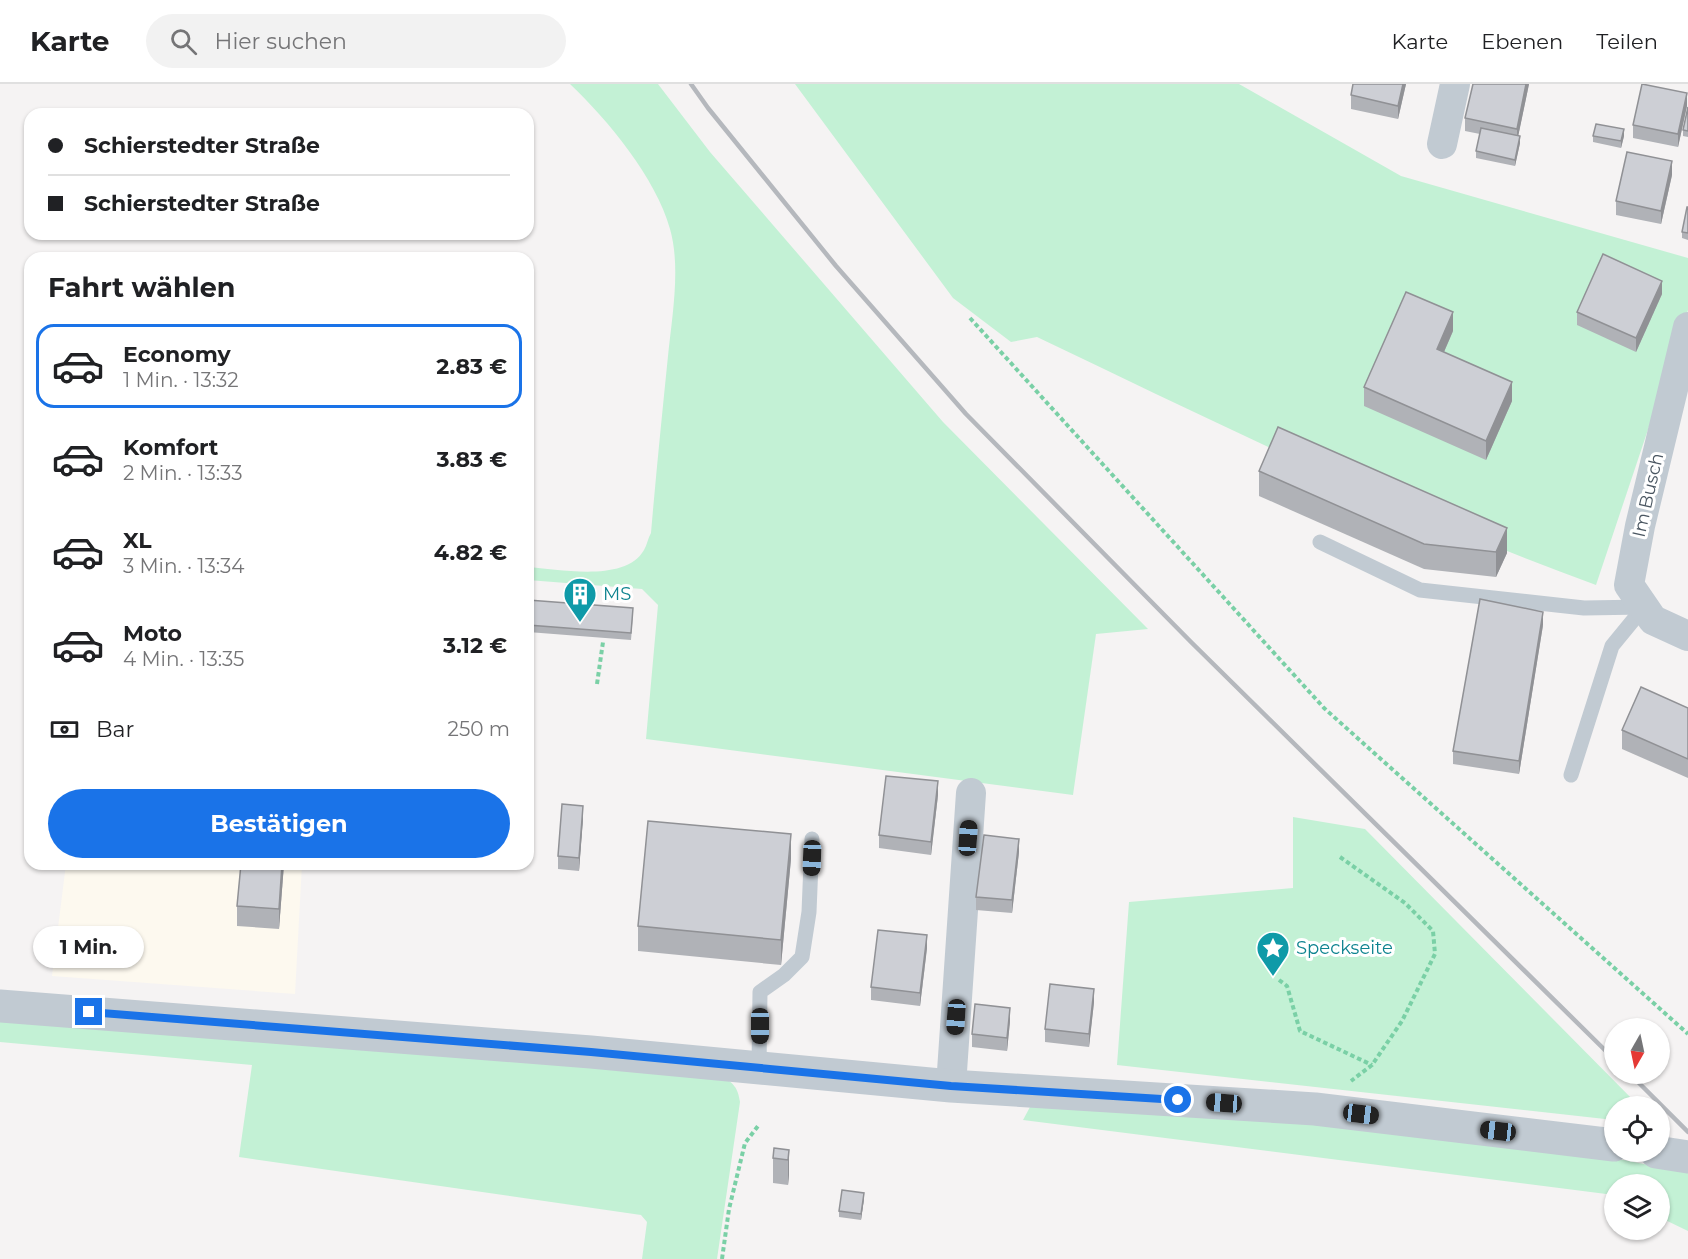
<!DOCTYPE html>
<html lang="de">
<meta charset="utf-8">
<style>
:root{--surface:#fff;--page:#f2f2f2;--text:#202124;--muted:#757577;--line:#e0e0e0;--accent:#1a73e8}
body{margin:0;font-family:Montserrat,sans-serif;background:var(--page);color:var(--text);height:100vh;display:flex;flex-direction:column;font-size:22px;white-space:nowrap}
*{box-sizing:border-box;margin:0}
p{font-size:20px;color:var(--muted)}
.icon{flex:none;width:33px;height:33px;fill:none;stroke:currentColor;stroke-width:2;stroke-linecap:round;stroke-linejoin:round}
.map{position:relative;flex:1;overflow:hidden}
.details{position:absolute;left:24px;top:168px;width:510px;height:618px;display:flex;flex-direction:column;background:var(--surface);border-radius:18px;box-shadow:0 2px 4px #0004}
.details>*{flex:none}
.guide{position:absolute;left:24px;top:24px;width:510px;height:132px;border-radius:18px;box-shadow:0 2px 4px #0004;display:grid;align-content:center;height:132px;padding:0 24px;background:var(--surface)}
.needle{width:39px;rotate:189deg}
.controls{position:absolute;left:1604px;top:934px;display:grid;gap:12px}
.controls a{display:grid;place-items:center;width:66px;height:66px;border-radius:50%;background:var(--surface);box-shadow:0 2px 4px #0004;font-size:30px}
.end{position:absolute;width:27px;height:27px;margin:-14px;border:8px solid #1a73e8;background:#fff;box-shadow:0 0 0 3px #fff}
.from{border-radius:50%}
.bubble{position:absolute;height:42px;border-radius:21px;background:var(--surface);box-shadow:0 2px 4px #0004;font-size:20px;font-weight:700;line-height:42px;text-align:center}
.car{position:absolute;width:18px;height:36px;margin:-18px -9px;border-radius:8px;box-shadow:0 0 4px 2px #0007;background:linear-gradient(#222 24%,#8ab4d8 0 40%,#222 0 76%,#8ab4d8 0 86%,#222 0)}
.guide b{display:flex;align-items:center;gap:21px;height:57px;font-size:22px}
.guide b+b{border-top:2px solid var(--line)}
.guide i{width:15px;height:15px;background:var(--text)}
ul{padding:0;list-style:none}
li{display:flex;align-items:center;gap:18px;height:84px;margin:0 12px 9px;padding:0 12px;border:3px solid transparent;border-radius:18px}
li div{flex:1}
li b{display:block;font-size:22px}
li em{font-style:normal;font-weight:700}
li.active{border-color:var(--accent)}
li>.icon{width:54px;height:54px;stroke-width:1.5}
h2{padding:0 24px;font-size:27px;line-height:72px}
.pay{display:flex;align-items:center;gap:15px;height:66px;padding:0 24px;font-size:22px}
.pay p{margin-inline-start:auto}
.button{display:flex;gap:12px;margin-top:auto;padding:12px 24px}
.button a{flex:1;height:69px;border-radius:36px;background:var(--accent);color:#fff;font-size:24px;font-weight:700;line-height:69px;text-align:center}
header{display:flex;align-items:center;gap:36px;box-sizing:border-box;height:84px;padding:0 30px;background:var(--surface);border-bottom:2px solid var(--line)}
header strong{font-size:28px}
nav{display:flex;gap:33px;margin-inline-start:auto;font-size:21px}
.search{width:420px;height:54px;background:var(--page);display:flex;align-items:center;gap:15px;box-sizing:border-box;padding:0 21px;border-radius:33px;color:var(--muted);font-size:22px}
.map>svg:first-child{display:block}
.commercial{fill:#fdf9ef}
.green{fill:#c3f1d5}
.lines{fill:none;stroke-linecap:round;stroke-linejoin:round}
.path{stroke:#7ad0a6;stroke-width:4;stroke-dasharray:4.5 3;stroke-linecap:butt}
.service{stroke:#c1cad2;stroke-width:15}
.minor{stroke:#c1cad2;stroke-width:30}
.tertiary{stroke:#c1cad2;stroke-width:33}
.rail{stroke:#b5b8bd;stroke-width:4.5}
.wall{fill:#b0b2b7}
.shaded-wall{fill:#909195}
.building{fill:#cdcfd5;stroke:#909195;stroke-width:1.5}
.route{stroke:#1a73e8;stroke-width:8}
.labels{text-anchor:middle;stroke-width:6;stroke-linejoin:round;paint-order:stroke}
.street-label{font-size:18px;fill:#4a5661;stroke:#fff}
.culture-label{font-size:18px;fill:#0d838f;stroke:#fff;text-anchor:start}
</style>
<header>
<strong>Karte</strong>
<div class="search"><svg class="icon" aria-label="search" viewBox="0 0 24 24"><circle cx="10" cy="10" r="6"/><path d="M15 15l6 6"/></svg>Hier suchen</div>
<nav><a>Karte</a><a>Ebenen</a><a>Teilen</a></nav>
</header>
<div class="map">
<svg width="1688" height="1175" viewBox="0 0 1688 1175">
<rect width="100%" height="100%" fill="#f5f3f3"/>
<polygon class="commercial" points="66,780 302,780 295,910 52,892"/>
<g class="green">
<path d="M 570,0 L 658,0 L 710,68 L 943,338 L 1148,545 L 1096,550 L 1073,711 L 646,655 L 658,521 L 642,505 L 528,496 L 528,483 C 559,485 625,499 644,466 C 647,461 648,454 651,449 C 656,390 662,331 668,272 C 672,233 681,183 670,145 C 656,94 608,36 570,0 Z"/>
<path d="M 795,0 L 1239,0 L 1401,92 L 1688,174 L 1688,226 L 1596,501 C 1404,431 1221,341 1037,253 L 1011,258 L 953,214 Z"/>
<polygon points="1293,733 1365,745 1640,1023 1614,1023 1614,1036 1117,981 1129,818 1293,804"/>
<path d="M 0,936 L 721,992 C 734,999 738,1004 740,1018 L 717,1175 L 642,1175 L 647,1138 L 641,1131 L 239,1073 L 252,981 L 0,958 Z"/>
<polygon points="1030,1023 1301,1035 1624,1076 1688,1089 1688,1147 1659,1133 1659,1101 1614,1101 1614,1111 1023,1036"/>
</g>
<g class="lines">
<g class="path">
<polyline points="970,234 1324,624 1688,950"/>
<polyline points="597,600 603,558"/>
<polyline points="1340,773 1405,819 1433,847 1435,870 1402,937 1372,981 1351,997"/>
<polyline points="1279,896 1287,902 1300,947 1372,981"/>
<polyline points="722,1175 729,1125 745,1059 758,1042"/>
</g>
<g class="service">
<polyline points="1320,458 1420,506 1584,524 1644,523"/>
<polyline points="1571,691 1612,562 1644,523"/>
<polyline points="759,983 760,908 784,891 802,873 809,828 812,755"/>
</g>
<g class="minor">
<polyline points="1442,60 1455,0"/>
<polyline points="1688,243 1640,442 1629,501 1653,536 1688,552"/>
<polyline points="951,1002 971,709"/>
</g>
<g class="tertiary">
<polyline points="0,922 591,968 951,1002 1315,1025 1614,1061"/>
<polyline points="1656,1068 1688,1073"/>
</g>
<g class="rail">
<polyline points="691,0 708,24 836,182 966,330 1192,559 1614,975"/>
<polyline points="1630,990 1688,1048"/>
</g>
</g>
<g class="wall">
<polygon points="1353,0 1406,0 1398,35 1351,25 1351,11"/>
<polygon points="1473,0 1529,0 1518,52 1520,59 1515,82 1476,74 1476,67 1480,50 1465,47 1465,34"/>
<polygon points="1687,22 1678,63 1633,54 1633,41"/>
<polygon points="1688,23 1688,53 1683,52 1683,46"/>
<polygon points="1593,52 1624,52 1621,64 1593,58"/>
<polygon points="1672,91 1661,140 1616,131 1616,117"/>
<polygon points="1688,123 1688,156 1682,154 1682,148"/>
<polygon points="1662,210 1636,268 1577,241 1577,228"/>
<polygon points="1453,247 1444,268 1512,317 1486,376 1364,322 1364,303"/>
<polygon points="1259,387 1507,469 1496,493 1424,485 1259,412"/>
<polygon points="528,516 633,530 631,556 528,548"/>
<polygon points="1543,541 1519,690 1453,680 1453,667"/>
<polygon points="1688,624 1688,694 1622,665 1622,646"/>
<polygon points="938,711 931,771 879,764 879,751"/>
<polygon points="583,735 579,787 558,785 558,772"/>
<polygon points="1019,768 1012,829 976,826 976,813"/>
<polygon points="791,775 781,881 638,867 638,842"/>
<polygon points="241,780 284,780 279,845 237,842 237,822"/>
<polygon points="927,864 920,922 871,916 871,903"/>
<polygon points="1094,918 1089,963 1045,958 1045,945"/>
<polygon points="1010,937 1007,967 972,963 972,950"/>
<polygon points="789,1066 789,1091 788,1101 773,1099 773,1074"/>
<polygon points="864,1115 861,1136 839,1133 839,1127"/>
</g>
<g class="shaded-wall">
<polygon points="1403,0 1406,0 1398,35 1398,22"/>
<polygon points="1526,0 1529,0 1517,58 1517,45"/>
<polygon points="1687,9 1687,22 1678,63 1678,50"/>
<polygon points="1624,45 1624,52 1621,64 1621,57"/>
<polygon points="1520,52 1520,59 1515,82 1515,76"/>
<polygon points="1672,77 1672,91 1661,140 1661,127"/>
<polygon points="1662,197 1662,210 1636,268 1636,254"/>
<polygon points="1453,228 1453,247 1437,284 1437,265"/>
<polygon points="1512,298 1512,317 1486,376 1486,357"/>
<polygon points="1507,444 1507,469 1496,493 1496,468"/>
<polygon points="1543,528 1543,541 1519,690 1519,677"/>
<polygon points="938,697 938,711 931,771 931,758"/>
<polygon points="583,722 583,735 579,787 579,774"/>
<polygon points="791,750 791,775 781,881 781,856"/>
<polygon points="1019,755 1019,768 1012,829 1012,816"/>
<polygon points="282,780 284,780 279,845 279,825"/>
<polygon points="927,851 927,864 920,922 920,909"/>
<polygon points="1094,905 1094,918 1089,963 1089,950"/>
<polygon points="1010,924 1010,937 1007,967 1007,954"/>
<polygon points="789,1066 789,1091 788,1101 788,1076"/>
<polygon points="864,1109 864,1115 861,1136 861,1130"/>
</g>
<g class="building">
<polygon points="1353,0 1403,0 1398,22 1351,11"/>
<polygon points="1473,0 1526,0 1517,45 1465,34"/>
<polygon points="1642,0 1687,9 1678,50 1633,41"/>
<polygon points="1688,23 1688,47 1683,46"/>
<polygon points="1596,40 1624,45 1621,57 1593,52"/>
<polygon points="1481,44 1520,52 1515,76 1476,67"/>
<polygon points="1627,68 1672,77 1661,127 1616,117"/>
<polygon points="1687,123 1688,123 1688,149 1682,148"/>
<polygon points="1603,170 1662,197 1636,254 1577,228"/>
<polygon points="1406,208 1453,228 1437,265 1512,298 1486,357 1364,303"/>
<polygon points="1278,343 1507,444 1496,468 1424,460 1259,387"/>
<polygon points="1480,515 1543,528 1519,677 1453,667"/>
<polygon points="528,516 633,524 631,549 528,541"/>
<polygon points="1641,603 1688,624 1688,675 1622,646"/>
<polygon points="886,692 938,697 931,758 879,751"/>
<polygon points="562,720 583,722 579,774 558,772"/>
<polygon points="648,737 791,750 781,856 638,842"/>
<polygon points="984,751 1019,755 1012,816 976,813"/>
<polygon points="241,780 282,780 279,825 237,822"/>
<polygon points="878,846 927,851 920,909 871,903"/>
<polygon points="1050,900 1094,905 1089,950 1045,945"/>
<polygon points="975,920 1010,924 1007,954 972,950"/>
<polygon points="774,1064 789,1066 788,1076 773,1074"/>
<polygon points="842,1106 864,1109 861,1130 839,1127"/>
</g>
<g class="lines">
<polyline class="route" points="89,928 591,968 951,1002 1178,1016"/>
</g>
<defs>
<symbol id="building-pin" viewBox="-11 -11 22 30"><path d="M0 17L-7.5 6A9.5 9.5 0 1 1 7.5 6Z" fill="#0f9aa8" stroke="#fff"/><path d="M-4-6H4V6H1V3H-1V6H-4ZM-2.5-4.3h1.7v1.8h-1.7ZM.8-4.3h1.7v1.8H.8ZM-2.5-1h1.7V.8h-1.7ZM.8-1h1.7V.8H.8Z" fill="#fff"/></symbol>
<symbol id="sight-pin" viewBox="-11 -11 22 30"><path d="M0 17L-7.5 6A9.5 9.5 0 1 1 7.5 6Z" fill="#0f9aa8" stroke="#fff"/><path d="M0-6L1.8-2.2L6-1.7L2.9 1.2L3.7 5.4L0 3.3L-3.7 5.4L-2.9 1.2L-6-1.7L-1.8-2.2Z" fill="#fff"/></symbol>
</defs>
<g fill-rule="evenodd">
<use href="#building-pin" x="561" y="491" width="38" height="52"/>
<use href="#sight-pin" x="1254" y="845" width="38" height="52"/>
</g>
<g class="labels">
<g class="street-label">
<text transform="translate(1648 411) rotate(-77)" y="6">Im Busch</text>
</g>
<g class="culture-label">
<text x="603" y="516">MS</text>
<text x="1296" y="870">Speckseite</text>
</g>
</g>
</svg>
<div class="controls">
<a><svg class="needle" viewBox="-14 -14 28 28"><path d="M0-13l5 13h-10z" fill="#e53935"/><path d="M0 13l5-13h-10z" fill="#757577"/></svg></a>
<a><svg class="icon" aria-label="locate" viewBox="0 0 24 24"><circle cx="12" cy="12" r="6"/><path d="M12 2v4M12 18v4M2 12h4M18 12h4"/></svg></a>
<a><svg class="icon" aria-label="layers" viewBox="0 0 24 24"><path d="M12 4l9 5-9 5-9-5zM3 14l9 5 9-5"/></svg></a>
</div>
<i class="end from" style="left:1178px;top:1016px"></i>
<i class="end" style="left:89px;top:928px"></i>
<div class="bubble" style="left:33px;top:842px;width:111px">1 Min.</div>
<i class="car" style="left:968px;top:754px;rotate:4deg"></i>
<i class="car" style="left:812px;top:774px;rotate:182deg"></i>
<i class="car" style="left:956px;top:933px;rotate:184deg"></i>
<i class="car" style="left:760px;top:942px;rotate:180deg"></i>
<i class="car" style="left:1224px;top:1019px;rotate:274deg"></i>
<i class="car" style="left:1361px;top:1030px;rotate:97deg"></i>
<i class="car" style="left:1498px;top:1047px;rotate:277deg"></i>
<div class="guide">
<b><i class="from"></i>Schierstedter Straße</b>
<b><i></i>Schierstedter Straße</b>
</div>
<section class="details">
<h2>Fahrt wählen</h2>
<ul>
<li class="active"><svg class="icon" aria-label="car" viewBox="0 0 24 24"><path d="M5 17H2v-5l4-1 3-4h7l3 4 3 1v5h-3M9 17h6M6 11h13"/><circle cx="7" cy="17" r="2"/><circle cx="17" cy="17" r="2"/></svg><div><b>Economy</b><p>1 Min. · 13:32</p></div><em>2.83 €</em></li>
<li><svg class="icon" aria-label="car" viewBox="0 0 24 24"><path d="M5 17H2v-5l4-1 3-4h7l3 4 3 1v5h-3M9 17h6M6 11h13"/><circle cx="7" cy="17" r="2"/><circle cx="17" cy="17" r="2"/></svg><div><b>Komfort</b><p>2 Min. · 13:33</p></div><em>3.83 €</em></li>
<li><svg class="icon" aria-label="car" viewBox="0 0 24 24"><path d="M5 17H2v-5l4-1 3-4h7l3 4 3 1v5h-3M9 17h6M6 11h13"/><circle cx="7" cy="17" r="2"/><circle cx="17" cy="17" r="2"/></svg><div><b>XL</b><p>3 Min. · 13:34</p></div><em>4.82 €</em></li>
<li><svg class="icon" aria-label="car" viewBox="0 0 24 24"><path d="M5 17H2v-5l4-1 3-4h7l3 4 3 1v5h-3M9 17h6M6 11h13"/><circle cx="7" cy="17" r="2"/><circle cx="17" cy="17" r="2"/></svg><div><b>Moto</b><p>4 Min. · 13:35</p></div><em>3.12 €</em></li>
</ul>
<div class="pay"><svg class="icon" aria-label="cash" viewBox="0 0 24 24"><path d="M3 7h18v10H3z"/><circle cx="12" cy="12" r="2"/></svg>Bar<p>250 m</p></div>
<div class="button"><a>Bestätigen</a></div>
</section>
</div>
